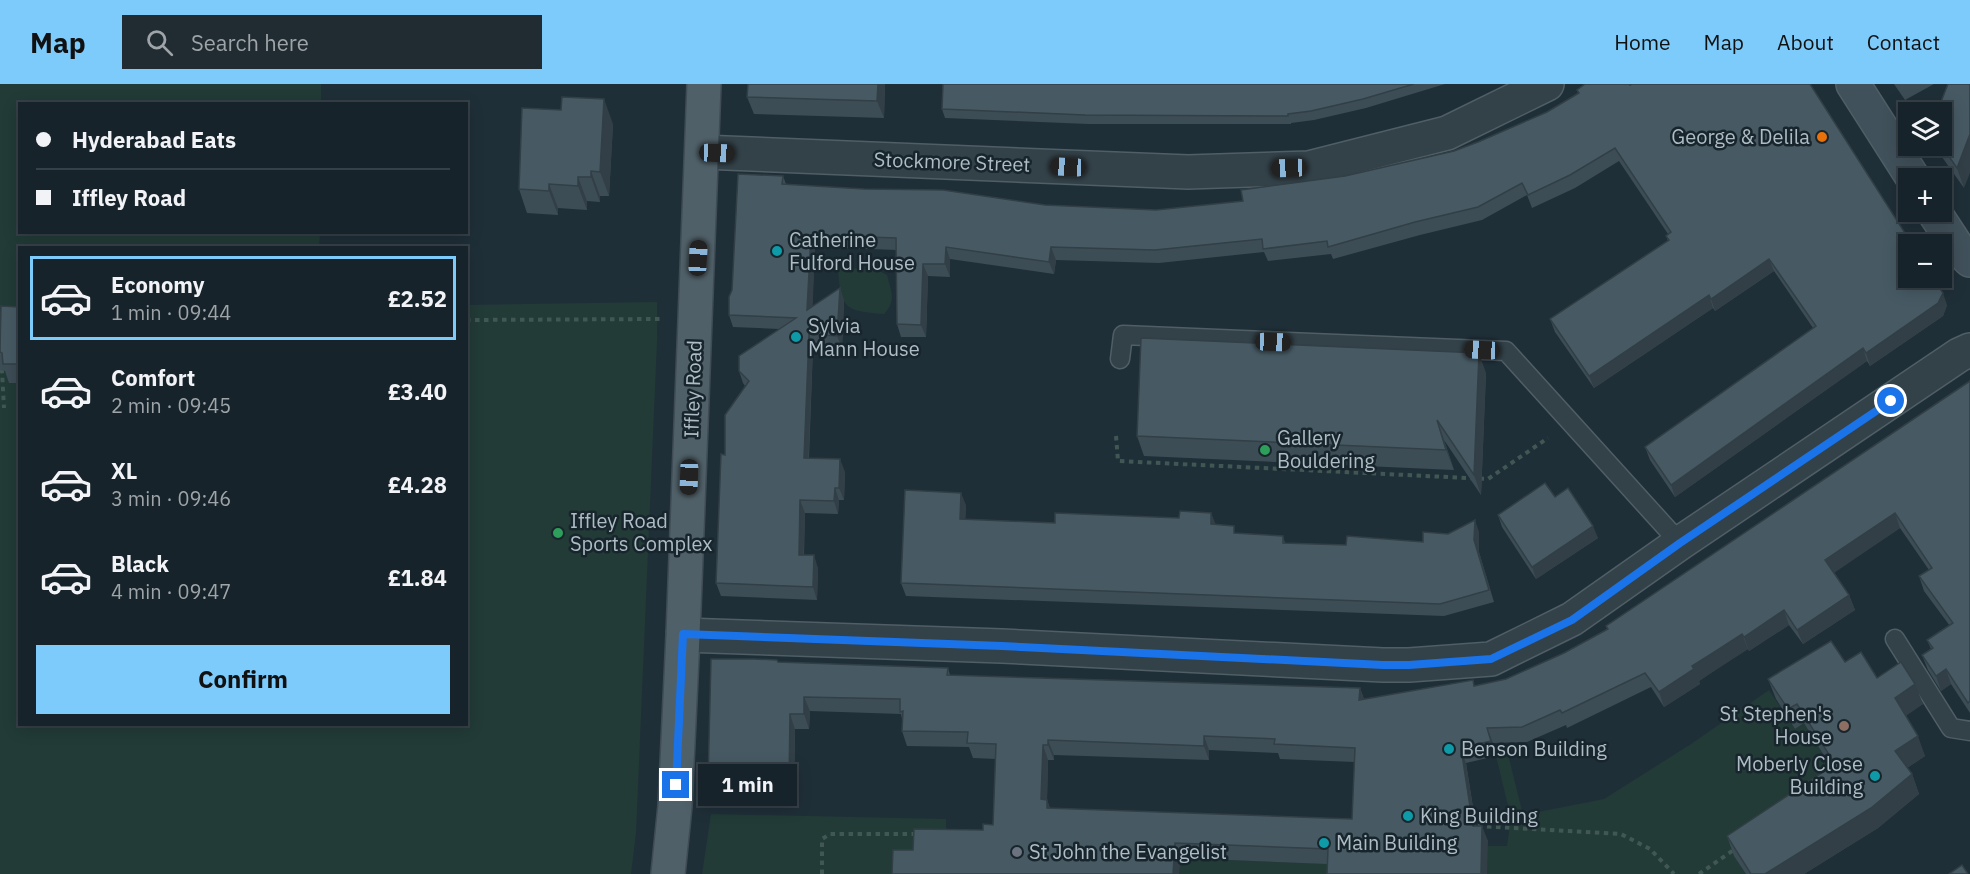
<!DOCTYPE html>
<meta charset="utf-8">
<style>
:root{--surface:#17232a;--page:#202b32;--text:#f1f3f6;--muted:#9ea4a8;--line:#364047;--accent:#7ccbfb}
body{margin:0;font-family:"IBM Plex Sans",sans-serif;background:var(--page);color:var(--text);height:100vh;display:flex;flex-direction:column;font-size:22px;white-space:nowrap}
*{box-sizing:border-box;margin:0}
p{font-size:20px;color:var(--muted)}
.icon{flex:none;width:33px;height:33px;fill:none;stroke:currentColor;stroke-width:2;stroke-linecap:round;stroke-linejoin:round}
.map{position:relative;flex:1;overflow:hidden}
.details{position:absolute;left:18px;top:162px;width:450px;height:480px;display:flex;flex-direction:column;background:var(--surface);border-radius:0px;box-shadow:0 3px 15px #0003,0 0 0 2px var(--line)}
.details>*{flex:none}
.top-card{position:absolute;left:18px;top:18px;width:450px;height:132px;border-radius:0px;box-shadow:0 3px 15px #0003,0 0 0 2px var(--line);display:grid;align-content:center;height:132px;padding:0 18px;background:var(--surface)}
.fabs{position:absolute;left:1898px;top:18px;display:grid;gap:12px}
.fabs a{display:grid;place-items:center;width:54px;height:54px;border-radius:0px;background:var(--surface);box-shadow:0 3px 15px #0003,0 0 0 2px var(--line);font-size:30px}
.end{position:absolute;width:27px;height:27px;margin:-14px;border:8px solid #1a73e8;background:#fff;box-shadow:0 0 0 3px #fff}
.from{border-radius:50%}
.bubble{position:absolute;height:42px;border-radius:0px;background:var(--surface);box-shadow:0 3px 15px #0003,0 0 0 2px var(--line);font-size:20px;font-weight:700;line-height:42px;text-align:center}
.car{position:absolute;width:18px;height:36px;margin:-18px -9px;border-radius:8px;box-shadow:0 0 4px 2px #0007;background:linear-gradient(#222 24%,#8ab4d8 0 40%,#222 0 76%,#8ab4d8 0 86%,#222 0)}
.top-card b{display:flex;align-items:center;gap:21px;height:57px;font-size:22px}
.top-card b+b{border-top:2px solid var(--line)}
.top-card i{width:15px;height:15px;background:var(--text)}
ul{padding:10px 0 0;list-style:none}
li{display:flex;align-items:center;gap:18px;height:84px;margin:0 12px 9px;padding:0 6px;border:3px solid transparent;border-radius:0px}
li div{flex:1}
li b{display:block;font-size:22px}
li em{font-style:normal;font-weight:700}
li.selected{border-color:var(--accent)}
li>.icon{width:54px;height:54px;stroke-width:1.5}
.button{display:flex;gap:12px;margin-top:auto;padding:12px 18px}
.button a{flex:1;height:69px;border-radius:0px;background:var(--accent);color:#111;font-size:24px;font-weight:700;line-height:69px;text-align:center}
header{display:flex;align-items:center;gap:36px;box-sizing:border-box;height:84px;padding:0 30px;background:var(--accent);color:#111}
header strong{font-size:28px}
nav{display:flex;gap:33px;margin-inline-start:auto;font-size:21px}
.search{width:420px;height:54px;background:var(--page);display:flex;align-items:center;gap:15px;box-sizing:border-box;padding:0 21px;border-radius:0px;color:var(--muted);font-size:22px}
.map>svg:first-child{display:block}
.green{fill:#223b37}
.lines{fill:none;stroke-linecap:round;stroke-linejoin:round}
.service-casing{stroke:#505e66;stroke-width:21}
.minor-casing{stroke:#505e66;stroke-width:36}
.secondary-casing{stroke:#505e66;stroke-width:36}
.primary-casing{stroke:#3f4c55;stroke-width:36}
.path{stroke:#415754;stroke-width:4;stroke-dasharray:4.5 4.5;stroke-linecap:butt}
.service{stroke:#334148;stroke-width:18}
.minor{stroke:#334148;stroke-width:33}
.secondary{stroke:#41515b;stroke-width:33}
.primary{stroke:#506068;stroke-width:33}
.wall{fill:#3d4d56;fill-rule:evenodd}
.shaded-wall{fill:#323f46}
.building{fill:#475a64;stroke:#323f46;stroke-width:1.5;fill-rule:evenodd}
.route{stroke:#1a73e8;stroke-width:8}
.food-dot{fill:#e8710a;stroke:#18252c;stroke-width:2}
.culture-dot{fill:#0f9aa8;stroke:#18252c;stroke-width:2}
.leisure-dot{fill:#2e9e5b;stroke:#18252c;stroke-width:2}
.education-dot{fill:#8d6e63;stroke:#18252c;stroke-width:2}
.worship-dot{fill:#6b7280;stroke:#18252c;stroke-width:2}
.labels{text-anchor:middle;stroke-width:5;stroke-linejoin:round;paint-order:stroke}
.poi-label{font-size:20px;fill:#adbcc5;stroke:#18252c;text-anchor:start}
.street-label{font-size:20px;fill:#adbcc5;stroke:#18252c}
</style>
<header>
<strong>Map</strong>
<div class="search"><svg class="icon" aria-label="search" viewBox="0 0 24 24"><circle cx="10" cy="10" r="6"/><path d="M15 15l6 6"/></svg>Search here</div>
<nav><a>Home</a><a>Map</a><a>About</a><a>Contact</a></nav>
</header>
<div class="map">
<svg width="1970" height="790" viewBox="0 0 1970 790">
<rect width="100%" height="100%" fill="#1f2f38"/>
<g class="green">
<polygon points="0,0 321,0 321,19 20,20 20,148 320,149 319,163 20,164 20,640 466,640 467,221 657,218 657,257 636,749 631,790 0,790"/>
<path d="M 841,184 L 876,185 L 887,191 C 891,208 897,216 884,230 C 845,227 841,225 838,186 Z"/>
<polygon points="1769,606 1795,645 1804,639 1847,697 1735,772 1746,790 1487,790 1487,762 1507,762 1511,734 1496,672 1508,670 1523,731 1604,715 1691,660"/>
<polygon points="711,730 946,735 946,760 898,790 702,790"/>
<polygon points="1180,774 1333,780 1333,790 1179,790"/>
</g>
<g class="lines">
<defs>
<g id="service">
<polyline points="1120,275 1123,251 1506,267 1680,459"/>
<polyline points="1895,555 1951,644 1970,647"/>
</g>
<g id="minor">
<polyline points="702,68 1188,88 1309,84 1447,49 1547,0"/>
<polyline points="683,551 1002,562 1383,581 1409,581 1491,575 1572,535 1680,459 1959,271 1970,266"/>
</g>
<g id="secondary">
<polyline points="1853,0 1913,94"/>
<polyline points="1934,128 1957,163 1970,176"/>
</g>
<polyline id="primary" points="668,790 675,722 683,551 704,0"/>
</defs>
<use href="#service" class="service-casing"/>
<use href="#minor" class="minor-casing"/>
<use href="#secondary" class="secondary-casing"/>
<use href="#primary" class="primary-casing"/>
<g class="path">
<polyline points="466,236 661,235"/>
<polyline points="0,288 2,287 4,324"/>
<polyline points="1116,352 1118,377 1488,395 1548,354"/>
<polyline points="1478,742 1621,750 1650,765 1674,790"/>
<polyline points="822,790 822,755 830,750 917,750"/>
<polyline points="1699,790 1735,765"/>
</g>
<use href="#service" class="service"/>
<use href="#minor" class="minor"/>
<use href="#secondary" class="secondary"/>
<use href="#primary" class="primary"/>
</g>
<g class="wall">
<polygon points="885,0 884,34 754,30 747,13"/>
<polygon points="943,0 1445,0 1366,24 1314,36 1291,39 1291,40 1088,40 945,34 942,25"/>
<polygon points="1894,0 1934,0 1905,16"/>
<polygon points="1948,0 1964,104 1937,66 1936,62 1941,62"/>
<polygon points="1577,6 1947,221 1943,232 1870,282 1867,277 1675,413 1650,376 1645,363 1813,244 1774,187 1715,227 1713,224 1594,304 1555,248 1550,235 1668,157 1666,152 1668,150 1619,77 1575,104 1532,124 1527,111 1482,136 1420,151 1333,175 1331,170 1268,177 1264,168 1159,179 1056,176 1054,190 950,175 950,193 928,192 926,253 901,253 897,240 897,166 815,163 812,223 840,204 844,217 842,264 813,262 809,374 845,388 844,416 839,416 838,430 805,429 804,471 818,484 817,516 721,512 716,499 725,371 745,302 743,299 739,287 779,245 733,243 729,231 732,206 783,92 786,100 1045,121 1156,126 1243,117 1454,67 1478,58 1547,28 1578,9"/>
<polygon points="613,40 609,112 600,112 600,118 587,117 587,126 558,124 558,131 527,129 519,105"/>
<polygon points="20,223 20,299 9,299 5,287 0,286 0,228"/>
<polygon points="1486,289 1481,411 1444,356 1454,386 1144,372 1137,352"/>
<path d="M 1970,297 L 1970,629 L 1951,600 L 1941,607 L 1928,586 L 1922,571 L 1931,565 L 1927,556 L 1950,542 L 1924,507 L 1919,492 L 1929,486 L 1900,444 L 1834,488 L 1849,511 L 1855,526 L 1803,560 L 1789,541 L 1749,567 L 1748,565 L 1721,582 L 1699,597 L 1700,600 L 1664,623 L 1651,603 L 1567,644 L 1566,641 L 1527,658 L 1493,659 L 1496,672 L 1466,679 L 1476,742 L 1488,757 L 1327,780 L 1180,774 L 1179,790 L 892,790 L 913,766 L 983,746 L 993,741 L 996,675 L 973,674 L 969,663 L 907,662 L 902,647 L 902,635 L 901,630 L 810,627 L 809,645 L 795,645 L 794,715 L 713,713 L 708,698 L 778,578 L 948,584 L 950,591 L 1360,604 L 1364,615 L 1475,602 L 1506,595 L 1564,569 L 1607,545 L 1606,542 ZM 1209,666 L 1278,669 L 1280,675 L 1355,678 L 1352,735 L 1050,724 L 1047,716 L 1048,676 L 1054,676 L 1054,671 L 1209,676 Z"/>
<polygon points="1555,413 1598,454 1536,495 1502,443 1498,431"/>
<polygon points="966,421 965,435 1055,439 1179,434 1211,429 1215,441 1237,450 1283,452 1285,459 1346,461 1423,458 1448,450 1479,448 1479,468 1494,518 1444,532 906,512 901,499"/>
<polygon points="1845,578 1877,594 1923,620 1906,631 1925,672 1907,684 1912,690 1919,710 1878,744 1804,790 1746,790 1734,772 1727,752 1831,683 1804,639 1795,645 1776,615 1768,595"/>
</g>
<g class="shaded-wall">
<polygon points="878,0 885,0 884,34 877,17"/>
<polygon points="604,15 613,40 609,112 600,88"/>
<polygon points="1970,50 1970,89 1964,104 1957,84"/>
<polygon points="591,87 600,112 600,118 591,93"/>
<polygon points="578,93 587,117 587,126 578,102"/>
<polygon points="549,100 558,124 558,131 549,107"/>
<polygon points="811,151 815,163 812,239 807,226"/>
<polygon points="946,163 950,175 950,193 945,180"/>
<polygon points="1051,163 1056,176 1054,190 1049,178"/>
<polygon points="1769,175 1774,187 1715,227 1711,215"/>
<polygon points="923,180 928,192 926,253 921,241"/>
<polygon points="840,204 844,217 842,264 837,252"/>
<polygon points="1943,209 1947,221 1943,232 1870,282 1866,269"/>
<polygon points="1709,211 1713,224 1594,304 1589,292"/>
<polygon points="809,250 813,262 808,386 804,374"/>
<polygon points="1863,264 1867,277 1675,413 1671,401"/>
<polygon points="1479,269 1486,289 1481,411 1474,391"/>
<polygon points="1437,336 1444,356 1454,386 1446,366"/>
<polygon points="840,375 845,388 844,416 839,404"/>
<polygon points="835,404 839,416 838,430 834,417"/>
<polygon points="961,409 966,421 965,447 960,435"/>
<polygon points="800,416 805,429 803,483 799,471"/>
<polygon points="1211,429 1216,441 1211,440"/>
<polygon points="1895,429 1900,444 1831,491 1825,476"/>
<polygon points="1475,436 1479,448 1479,468 1494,518 1474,456"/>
<polygon points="1593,442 1598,454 1536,495 1532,483"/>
<polygon points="814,471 818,484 817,516 813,503"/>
<polygon points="1849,511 1855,526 1803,560 1797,546"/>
<polygon points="1784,526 1789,541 1749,567 1744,553"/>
<polygon points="1742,550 1748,565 1699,597 1700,600 1664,623 1659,608 1692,582"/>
<polygon points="1946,585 1951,600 1941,607 1936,592"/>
<polygon points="1915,600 1923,620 1903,634 1895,614"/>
<polygon points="1360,604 1365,619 1359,616"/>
<polygon points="804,613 810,627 809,645 804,630"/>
<polygon points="790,630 795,645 794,715 789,700"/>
<polygon points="1487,644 1493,659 1496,672 1491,657"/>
<polygon points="1204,652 1209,666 1209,676 1204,662"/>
<polygon points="1918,652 1925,672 1902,687 1895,667"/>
<polygon points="1048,656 1054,671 1054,676 1048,661"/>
<polygon points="1043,661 1048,676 1047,716 1052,731 1041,715"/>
<polygon points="1461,664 1466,679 1478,757 1473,742"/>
<polygon points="1912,690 1919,710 1878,744 1804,790 1765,790"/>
<polygon points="1482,742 1488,757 1487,790 1481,790"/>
<polygon points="1175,759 1180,774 1179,790 1173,790"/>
</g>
<g class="building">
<polygon points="748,0 878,0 877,17 747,13"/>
<polygon points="943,0 1414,0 1363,15 1311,27 1288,30 1288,32 1085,31 942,25"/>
<polygon points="1585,0 1629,0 1630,1 1632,0 1810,0 1912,160 1908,160 1908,194 1933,194 1943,209 1938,219 1866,269 1863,264 1671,401 1645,363 1816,242 1769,175 1711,215 1709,211 1589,292 1550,235 1669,156 1666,152 1671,148 1615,64 1570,91 1528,111 1522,99 1478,123 1415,138 1328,163 1327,157 1263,165 1262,155 1155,166 1051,163 1049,178 946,163 945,180 923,180 921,241 897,240 896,154 811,151 807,226 840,204 837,252 809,250 804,374 840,375 839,404 835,404 834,417 800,416 799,471 814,471 813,503 716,499 721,370 725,371 725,331 749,297 739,287 739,272 796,234 729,231 729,213 732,206 738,90 783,92 782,100 864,105 943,106 1045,121 1156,126 1243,117 1241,106 1345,92 1454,67 1478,58 1547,28 1579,9 1577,6"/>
<polygon points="1948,0 1970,0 1970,50 1957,84 1941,61 1941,28 1937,28"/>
<polygon points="562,13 604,15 600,88 591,87 591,93 578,93 578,102 549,100 549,107 519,105 522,24 561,26"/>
<polygon points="1,222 20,223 20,280 3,280 2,269 0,268"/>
<polygon points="1141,254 1479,269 1474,391 1437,336 1446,366 1137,352"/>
<path d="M 1970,297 L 1970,617 L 1968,619 L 1946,585 L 1936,592 L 1922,571 L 1933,564 L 1927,556 L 1953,539 L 1919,492 L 1932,484 L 1895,429 L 1825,476 L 1849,511 L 1797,546 L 1784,526 L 1744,553 L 1742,550 L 1716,567 L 1692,582 L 1694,585 L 1659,608 L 1645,589 L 1562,629 L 1560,626 L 1522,643 L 1487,644 L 1491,657 L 1461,664 L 1473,742 L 1482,742 L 1481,790 L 1327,790 L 1328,765 L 1175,759 L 1173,790 L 892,790 L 893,766 L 913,766 L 914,745 L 983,746 L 983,740 L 993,741 L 996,660 L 967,659 L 968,648 L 902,647 L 903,627 L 900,628 L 900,615 L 804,613 L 804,630 L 790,630 L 789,700 L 708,698 L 711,575 L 754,575 L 777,576 L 778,578 L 948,584 L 947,591 L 1360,604 L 1359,616 L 1473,596 L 1474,602 L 1506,595 L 1564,569 L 1608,545 L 1606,542 ZM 1204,652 L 1275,655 L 1274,660 L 1355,664 L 1352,735 L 1047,724 L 1047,716 L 1041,715 L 1043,661 L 1048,661 L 1048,656 L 1204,662 Z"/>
<polygon points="1545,399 1555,413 1568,404 1593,442 1532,483 1498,431"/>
<polygon points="905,406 961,409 960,435 1055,439 1055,429 1179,434 1180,427 1211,429 1211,440 1234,442 1234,449 1283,452 1283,459 1346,461 1347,452 1423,458 1423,448 1448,450 1475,436 1474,456 1489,506 1440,520 901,499"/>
<polygon points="1831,557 1845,578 1861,568 1877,594 1901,578 1915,600 1895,614 1918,652 1895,667 1912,690 1871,724 1765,790 1751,790 1727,752 1835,680 1797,620 1788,625 1768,595"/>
<polygon points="1962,781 1968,790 1949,790"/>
</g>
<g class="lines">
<polyline class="route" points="676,701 683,550 1002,562 1383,581 1409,581 1491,575 1572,536 1680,459 1891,317"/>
</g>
<circle class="food-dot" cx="1822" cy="53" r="6"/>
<g class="culture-dot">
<circle cx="777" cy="167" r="6"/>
<circle cx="796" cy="253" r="6"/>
<circle cx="1449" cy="665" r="6"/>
<circle cx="1875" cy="692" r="6"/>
<circle cx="1408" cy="732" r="6"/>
<circle cx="1324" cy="759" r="6"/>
</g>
<g class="leisure-dot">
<circle cx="1265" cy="366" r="6"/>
<circle cx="558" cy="449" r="6"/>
</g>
<circle class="education-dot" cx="1844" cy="642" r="6"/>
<circle class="worship-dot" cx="1017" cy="768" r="6"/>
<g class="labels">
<g class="poi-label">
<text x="1810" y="60" text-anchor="end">George &amp; Delila</text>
<text x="789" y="163">Catherine<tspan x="789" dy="23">Fulford House</tspan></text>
<text x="808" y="249">Sylvia<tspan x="808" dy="23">Mann House</tspan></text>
<text x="1277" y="361">Gallery<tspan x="1277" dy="23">Bouldering</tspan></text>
<text x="570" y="444">Iffley Road<tspan x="570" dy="23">Sports Complex</tspan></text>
<text x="1832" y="637" text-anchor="end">St Stephen's<tspan x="1832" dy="23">House</tspan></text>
<text x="1461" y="672">Benson Building</text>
<text x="1863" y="687" text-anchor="end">Moberly Close<tspan x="1863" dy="23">Building</tspan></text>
<text x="1420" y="739">King Building</text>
<text x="1336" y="766">Main Building</text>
<text x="1029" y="775">St John the Evangelist</text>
</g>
<g class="street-label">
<text transform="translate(952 78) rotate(2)" y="7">Stockmore Street</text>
<text transform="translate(693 305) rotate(-88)" y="7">Iffley Road</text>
</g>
</g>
</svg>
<div class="fabs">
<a><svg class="icon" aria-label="layers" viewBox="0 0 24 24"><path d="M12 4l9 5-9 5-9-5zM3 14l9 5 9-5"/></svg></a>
<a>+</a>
<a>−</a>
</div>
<i class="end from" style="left:1891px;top:317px"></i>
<i class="end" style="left:676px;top:701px"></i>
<div class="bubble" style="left:698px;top:680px;width:99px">1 min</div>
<i class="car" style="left:717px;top:69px;rotate:92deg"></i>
<i class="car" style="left:1068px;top:83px;rotate:273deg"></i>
<i class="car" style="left:1289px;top:84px;rotate:268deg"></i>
<i class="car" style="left:698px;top:174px;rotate:3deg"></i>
<i class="car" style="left:1273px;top:258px;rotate:92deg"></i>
<i class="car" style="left:1482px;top:266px;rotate:273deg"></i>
<i class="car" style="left:689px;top:393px;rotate:182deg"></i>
<div class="top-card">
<b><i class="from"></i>Hyderabad Eats</b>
<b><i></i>Iffley Road</b>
</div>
<section class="details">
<ul>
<li class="selected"><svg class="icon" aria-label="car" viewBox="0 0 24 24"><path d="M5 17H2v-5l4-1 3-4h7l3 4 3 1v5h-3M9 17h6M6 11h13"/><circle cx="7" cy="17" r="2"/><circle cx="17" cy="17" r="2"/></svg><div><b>Economy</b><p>1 min · 09:44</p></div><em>£2.52</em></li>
<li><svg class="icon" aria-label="car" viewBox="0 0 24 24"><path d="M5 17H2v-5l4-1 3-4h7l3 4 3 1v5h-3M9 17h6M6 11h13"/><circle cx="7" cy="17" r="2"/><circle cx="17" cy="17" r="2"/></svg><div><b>Comfort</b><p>2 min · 09:45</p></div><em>£3.40</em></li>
<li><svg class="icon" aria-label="car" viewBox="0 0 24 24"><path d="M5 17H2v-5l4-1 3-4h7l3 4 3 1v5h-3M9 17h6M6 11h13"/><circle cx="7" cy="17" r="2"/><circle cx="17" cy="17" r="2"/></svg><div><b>XL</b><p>3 min · 09:46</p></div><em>£4.28</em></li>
<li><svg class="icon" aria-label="car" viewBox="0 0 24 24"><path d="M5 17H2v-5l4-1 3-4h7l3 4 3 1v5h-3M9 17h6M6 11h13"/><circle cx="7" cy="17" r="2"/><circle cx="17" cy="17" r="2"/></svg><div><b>Black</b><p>4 min · 09:47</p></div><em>£1.84</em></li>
</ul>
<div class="button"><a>Confirm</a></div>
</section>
</div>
